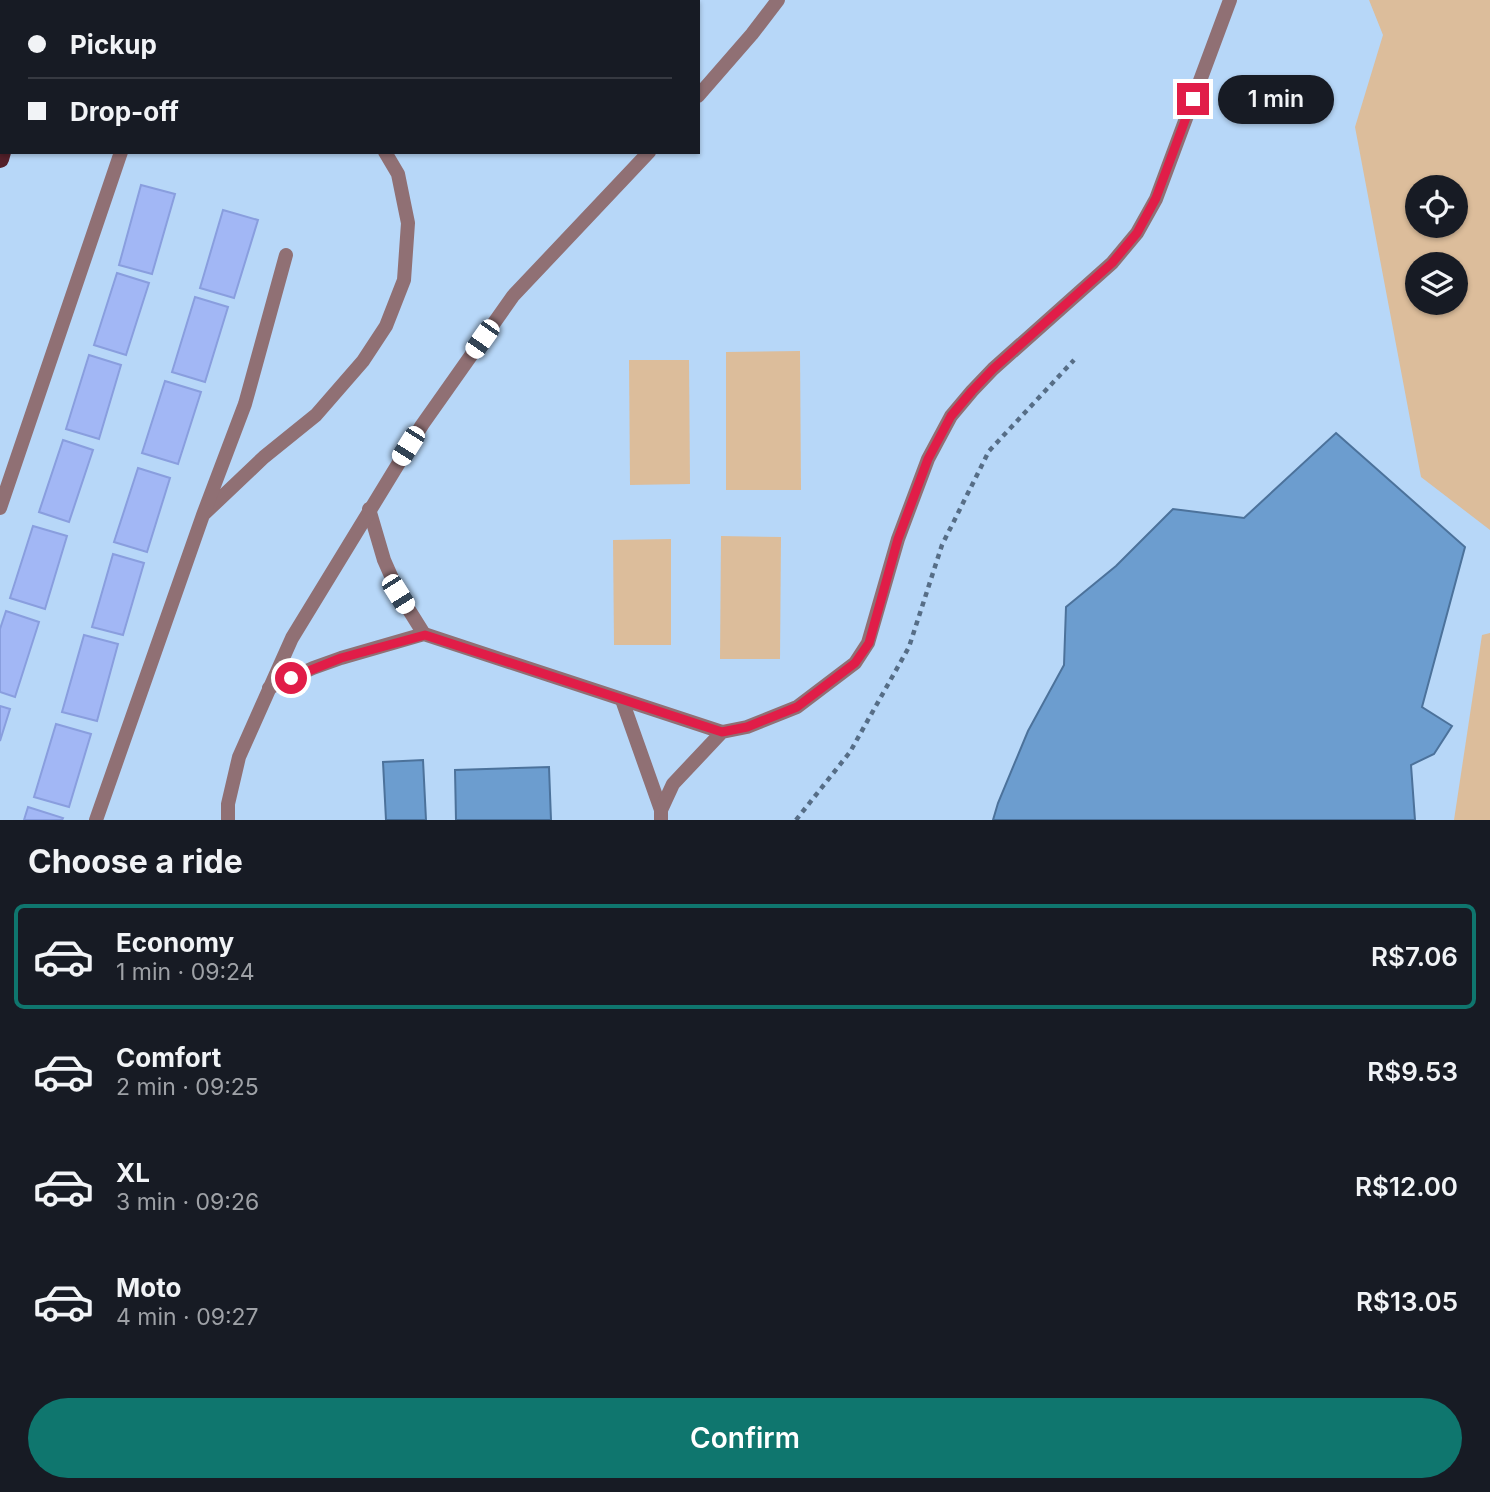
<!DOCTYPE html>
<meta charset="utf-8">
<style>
:root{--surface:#171b24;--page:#242831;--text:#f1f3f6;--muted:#9ea1a6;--line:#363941;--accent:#0f766e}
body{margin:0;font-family:Inter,sans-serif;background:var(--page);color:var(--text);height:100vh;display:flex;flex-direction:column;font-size:26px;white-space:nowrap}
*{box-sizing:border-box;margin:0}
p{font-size:23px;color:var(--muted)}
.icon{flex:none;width:38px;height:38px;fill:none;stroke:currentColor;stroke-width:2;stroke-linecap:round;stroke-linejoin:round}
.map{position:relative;height:820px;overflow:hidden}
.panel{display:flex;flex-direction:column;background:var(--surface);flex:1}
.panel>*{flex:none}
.guide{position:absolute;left:0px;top:0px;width:700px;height:154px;box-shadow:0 2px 5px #0004;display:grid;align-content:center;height:154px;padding:0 28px;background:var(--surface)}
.tools{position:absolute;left:1405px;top:175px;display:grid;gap:14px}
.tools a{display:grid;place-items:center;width:63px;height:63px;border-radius:50%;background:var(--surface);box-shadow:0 2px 5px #0004;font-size:35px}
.end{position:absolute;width:32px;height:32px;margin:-16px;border:9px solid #e11d48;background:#fff;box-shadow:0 0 0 4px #fff}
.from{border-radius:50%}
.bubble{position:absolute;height:49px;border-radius:24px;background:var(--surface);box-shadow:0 2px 5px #0004;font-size:23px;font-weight:600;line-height:49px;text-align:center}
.car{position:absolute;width:21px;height:42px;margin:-21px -10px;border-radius:9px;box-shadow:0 0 5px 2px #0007;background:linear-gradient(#fff 24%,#345 0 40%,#fff 0 76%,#345 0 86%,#fff 0)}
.guide b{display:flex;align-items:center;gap:24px;height:66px;font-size:26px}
.guide b+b{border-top:2px solid var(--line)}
.guide i{width:18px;height:18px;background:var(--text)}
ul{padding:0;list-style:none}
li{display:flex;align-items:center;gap:21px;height:105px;margin:0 14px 10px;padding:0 14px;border:4px solid transparent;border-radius:10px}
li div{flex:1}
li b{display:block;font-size:26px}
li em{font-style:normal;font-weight:600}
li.on{border-color:var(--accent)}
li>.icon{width:63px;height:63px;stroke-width:1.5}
h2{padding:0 28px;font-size:32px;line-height:84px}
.primary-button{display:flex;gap:14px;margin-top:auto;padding:14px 28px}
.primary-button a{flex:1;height:80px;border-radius:42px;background:var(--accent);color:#fff;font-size:28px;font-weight:600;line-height:80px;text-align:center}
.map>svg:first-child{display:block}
.green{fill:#dcbd9b;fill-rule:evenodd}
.water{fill:#6c9dcf;stroke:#4c729b;stroke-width:2}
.building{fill:#a2b7f5;stroke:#899ede;stroke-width:2}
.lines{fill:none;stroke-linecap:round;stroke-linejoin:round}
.path{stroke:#566d86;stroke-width:4.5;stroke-dasharray:5 5;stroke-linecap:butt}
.lane{stroke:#907074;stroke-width:14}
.street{stroke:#907074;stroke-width:14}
.primary{stroke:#54202a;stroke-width:18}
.route{stroke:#e11d48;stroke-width:9}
</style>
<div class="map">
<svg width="1490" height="820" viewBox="0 0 1490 820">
<rect width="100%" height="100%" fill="#b7d7f8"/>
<g class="green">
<polygon points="427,0 635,0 633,2 430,2"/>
<path d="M 1369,0 L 1490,0 L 1490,530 L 1421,477 L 1355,127 L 1383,35 ZM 1418,187 L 1456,187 L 1456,226 L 1418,226 ZM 1418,264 L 1456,264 L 1456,303 L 1418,303 Z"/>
<polygon points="800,351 801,490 726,490 726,352"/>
<polygon points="629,360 689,360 690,484 630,485"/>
<polygon points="721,536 781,537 780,659 720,659"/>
<polygon points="671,539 671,645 614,645 613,540"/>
<polygon points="1490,633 1490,820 1454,820 1482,635"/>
</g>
<g class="water">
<polygon points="1336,433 1465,547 1422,707 1452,726 1434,754 1411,765 1415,820 993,820 998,803 1028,731 1064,665 1066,607 1116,566 1173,509 1244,518"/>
<polygon points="423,760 426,820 386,820 383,762"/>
<polygon points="549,767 551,820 456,820 455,770"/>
</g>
<g class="building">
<polygon points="141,185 175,194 152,274 119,265"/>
<polygon points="223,210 258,220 234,298 200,288"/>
<polygon points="117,273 149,283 126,355 94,345"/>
<polygon points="195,297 228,307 205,382 172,372"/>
<polygon points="89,355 121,365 99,439 66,429"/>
<polygon points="165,381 201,392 178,464 142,453"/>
<polygon points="63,440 93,450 69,522 39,512"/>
<polygon points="138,468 170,478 147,552 114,542"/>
<polygon points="33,526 67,536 45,609 10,598"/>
<polygon points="113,554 144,563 123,635 92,627"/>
<polygon points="6,611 39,622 15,697 0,692 0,629"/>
<polygon points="84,635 118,644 97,721 62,712"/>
<polygon points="0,706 10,709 0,741"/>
<polygon points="56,724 91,734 69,807 34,797"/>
<polygon points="28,807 63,818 62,820 24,820"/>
</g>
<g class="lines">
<polyline class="path" points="796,820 850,752 909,647 942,545 989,451 1074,360"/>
<g class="lane">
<polyline points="175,2 176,0"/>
<polyline points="698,96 752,34 778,0"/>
<polyline points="369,509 384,560 399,594 424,634"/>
<polyline points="269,688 313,668 341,658 424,634 722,732"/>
<polyline points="622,700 661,810"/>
<polyline points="228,820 228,804 239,757 292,638 422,425 513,296 649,152"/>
<polyline points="661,820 661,810 673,784 722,732 747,727 797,707 855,663 868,643 898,539 928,459 951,416 972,391 993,369 1112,263 1137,233 1156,199 1230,0"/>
</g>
<g class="street">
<polyline points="0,508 121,152"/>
<polyline points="205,513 264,457 316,415 363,361 386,326 404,280 408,223 398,174 385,152"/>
<polyline points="96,820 203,515 245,404 286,255"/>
</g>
<g class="primary">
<polyline points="50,2 51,0"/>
<polyline points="0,159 2,152"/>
</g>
</g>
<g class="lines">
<polyline class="route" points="291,678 341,658 425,635 722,732 747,727 797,707 855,663 869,643 898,539 928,459 951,416 972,391 993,369 1112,263 1137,233 1156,198 1193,99"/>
</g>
</svg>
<div class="tools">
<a><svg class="icon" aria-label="locate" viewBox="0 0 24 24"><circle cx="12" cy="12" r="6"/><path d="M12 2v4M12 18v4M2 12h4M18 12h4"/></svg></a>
<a><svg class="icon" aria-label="layers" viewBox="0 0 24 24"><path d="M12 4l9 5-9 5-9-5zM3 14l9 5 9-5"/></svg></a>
</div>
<i class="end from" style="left:291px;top:678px"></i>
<i class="end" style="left:1193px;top:99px"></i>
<div class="bubble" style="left:1218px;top:75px;width:116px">1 min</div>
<i class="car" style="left:482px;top:339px;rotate:215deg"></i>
<i class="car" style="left:408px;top:446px;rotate:212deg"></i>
<i class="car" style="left:398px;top:594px;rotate:148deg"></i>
<div class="guide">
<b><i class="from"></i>Pickup</b>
<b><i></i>Drop-off</b>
</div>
</div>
<section class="panel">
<h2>Choose a ride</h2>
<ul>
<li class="on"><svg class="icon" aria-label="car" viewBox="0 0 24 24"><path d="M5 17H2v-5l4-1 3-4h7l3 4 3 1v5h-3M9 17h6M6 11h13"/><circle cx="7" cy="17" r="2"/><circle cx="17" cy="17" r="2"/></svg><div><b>Economy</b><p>1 min · 09:24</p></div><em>R$7.06</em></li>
<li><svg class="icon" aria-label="car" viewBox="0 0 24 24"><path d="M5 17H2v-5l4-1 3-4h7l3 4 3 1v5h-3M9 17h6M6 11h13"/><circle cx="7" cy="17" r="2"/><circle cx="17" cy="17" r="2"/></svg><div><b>Comfort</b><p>2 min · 09:25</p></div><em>R$9.53</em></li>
<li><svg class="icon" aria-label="car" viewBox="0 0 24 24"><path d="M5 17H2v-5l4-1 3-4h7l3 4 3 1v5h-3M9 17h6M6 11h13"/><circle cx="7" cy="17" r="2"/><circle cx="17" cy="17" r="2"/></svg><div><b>XL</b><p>3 min · 09:26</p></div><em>R$12.00</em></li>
<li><svg class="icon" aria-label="car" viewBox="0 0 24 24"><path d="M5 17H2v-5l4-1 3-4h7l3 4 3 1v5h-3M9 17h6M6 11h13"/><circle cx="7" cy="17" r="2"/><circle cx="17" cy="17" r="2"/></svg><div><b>Moto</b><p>4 min · 09:27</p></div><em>R$13.05</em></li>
</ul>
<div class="primary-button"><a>Confirm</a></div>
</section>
